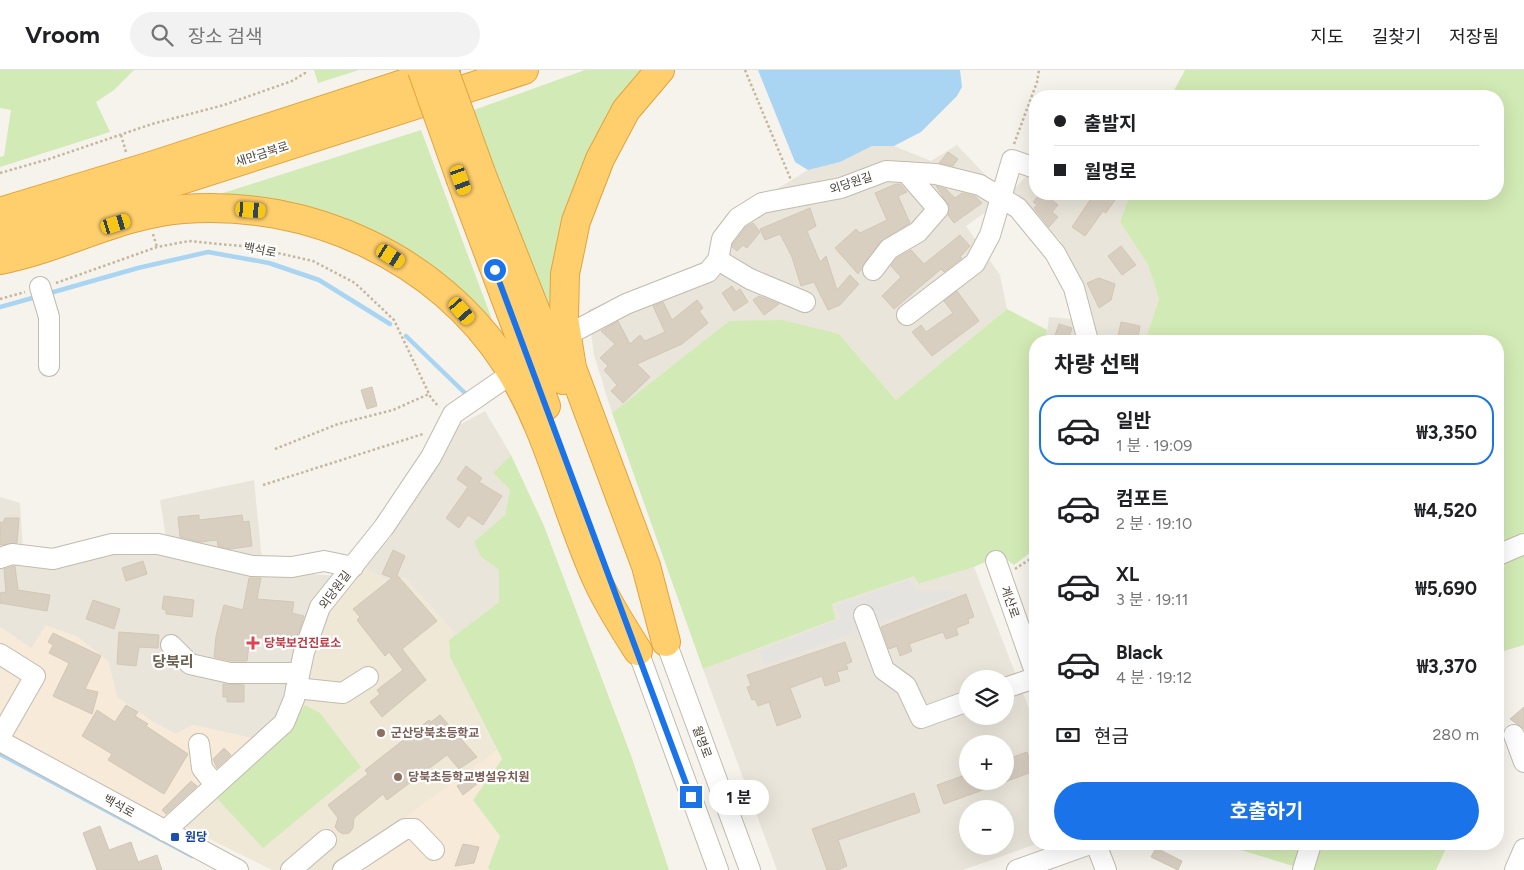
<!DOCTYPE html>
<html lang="ko">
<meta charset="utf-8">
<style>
:root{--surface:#fff;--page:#f2f2f2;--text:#202124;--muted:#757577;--line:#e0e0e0;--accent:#1a73e8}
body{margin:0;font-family:Figtree,"Noto Sans KR",sans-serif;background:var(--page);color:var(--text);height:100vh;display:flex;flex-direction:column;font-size:19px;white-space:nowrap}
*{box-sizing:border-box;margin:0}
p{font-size:16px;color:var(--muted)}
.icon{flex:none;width:28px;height:28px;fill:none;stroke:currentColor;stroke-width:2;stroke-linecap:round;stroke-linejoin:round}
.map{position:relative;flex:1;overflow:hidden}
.drawer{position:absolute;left:1029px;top:265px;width:475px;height:515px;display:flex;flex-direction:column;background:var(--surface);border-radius:20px;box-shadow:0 5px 20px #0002}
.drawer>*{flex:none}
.top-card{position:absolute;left:1029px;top:20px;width:475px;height:110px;border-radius:20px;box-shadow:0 5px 20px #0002;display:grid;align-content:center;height:110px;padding:0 25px;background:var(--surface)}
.fabs{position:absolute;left:959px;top:600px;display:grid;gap:10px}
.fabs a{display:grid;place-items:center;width:55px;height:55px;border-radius:50%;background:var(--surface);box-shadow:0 5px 20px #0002;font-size:25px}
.end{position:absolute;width:22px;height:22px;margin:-11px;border:6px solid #1a73e8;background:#fff;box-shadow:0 0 0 2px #fff}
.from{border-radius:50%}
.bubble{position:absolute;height:35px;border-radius:18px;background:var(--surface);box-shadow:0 5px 20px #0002;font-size:16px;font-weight:700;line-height:35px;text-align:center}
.car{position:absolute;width:15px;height:30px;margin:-15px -8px;border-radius:6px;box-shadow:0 0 4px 1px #0007;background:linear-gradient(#f5c518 24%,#345 0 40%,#f5c518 0 76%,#345 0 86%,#f5c518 0)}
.top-card b{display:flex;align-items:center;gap:18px;height:48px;font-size:19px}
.top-card b+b{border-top:1px solid var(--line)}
.top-card i{width:12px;height:12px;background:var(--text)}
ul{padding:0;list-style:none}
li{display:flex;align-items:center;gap:15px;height:70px;margin:0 10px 8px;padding:0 15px;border:2px solid transparent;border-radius:20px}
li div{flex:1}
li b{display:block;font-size:19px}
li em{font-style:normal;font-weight:700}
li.current{border-color:var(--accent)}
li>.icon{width:45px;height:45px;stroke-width:1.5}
h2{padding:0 25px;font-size:22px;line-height:60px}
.pay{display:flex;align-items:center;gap:12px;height:55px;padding:0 25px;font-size:19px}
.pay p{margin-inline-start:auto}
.cta{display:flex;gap:10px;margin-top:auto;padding:10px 25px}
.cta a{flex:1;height:58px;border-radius:30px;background:var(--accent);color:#fff;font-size:20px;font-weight:700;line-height:58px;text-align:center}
header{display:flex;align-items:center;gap:30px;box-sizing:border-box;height:70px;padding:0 25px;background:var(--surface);border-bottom:1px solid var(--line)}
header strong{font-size:24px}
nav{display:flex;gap:28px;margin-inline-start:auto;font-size:18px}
.search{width:350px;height:45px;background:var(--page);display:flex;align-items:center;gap:12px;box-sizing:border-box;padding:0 18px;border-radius:28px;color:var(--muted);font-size:19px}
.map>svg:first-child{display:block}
.residential{fill:#eae5da;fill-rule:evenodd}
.commercial{fill:#f7ead8}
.education{fill:#efe8d6}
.green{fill:#d2eab5}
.parking{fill:#e5e3e0}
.water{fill:#a9d4f2}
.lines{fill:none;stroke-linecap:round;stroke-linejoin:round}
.stream{stroke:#a9d4f2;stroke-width:4.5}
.building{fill:#d8cfc1;stroke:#d3c7b4}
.minor-casing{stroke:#c2bbae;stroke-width:22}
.highway-casing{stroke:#e0a43c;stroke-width:30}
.path{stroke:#c4b79f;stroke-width:2.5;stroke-dasharray:2.5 2.5;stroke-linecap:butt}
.minor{stroke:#fff;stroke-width:20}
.highway{stroke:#ffcf6e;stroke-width:28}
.highway-bridge-casing{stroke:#e0a43c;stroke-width:30;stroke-linecap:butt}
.highway-bridge{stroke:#ffcf6e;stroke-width:28}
.route{stroke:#1a73e8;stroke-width:6}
.health-dot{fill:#e0444e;stroke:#fff;stroke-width:2}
.education-dot{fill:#8d6e63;stroke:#fff;stroke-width:2}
.transit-dot{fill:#1a4fb4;stroke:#fff;stroke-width:2}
.labels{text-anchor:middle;stroke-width:4.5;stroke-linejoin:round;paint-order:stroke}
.street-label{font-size:12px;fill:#4b4439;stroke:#fff}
.health-label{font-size:12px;font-weight:bold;fill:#be3a42;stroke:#fff;text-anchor:start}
.education-label{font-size:12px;font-weight:bold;fill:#785e54;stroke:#fff;text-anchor:start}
.transit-label{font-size:12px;font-weight:bold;fill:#164399;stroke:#fff;text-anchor:start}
.quarter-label{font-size:15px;font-weight:bold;fill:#6e6250;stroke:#fff}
</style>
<header>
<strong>Vroom</strong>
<div class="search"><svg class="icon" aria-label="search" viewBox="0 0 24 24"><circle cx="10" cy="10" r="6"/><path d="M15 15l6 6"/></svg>장소 검색</div>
<nav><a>지도</a><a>길찾기</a><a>저장됨</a></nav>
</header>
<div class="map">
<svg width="1524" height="800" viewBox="0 0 1524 800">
<rect width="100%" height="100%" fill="#f6f3ec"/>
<g class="residential">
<polygon points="957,75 994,114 987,141 966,156 1000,205 1007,239 896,330 839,264 729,251 612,343 594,285 588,240 709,189 722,153 808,100 840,92 872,76 894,76 931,91"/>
<polygon points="1035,97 1035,124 1130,124 1120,152 1148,195 1159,229 1145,271 1046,271 1049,247 1094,251 1060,170 1011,122"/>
<polygon points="485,341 511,385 493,403 510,420 505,445 496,455 481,487 499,500 499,532 456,565 405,508 389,512 364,497 390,468 408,433 457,356"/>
<polygon points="254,410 263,501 339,506 280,644 256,669 193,655 176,664 153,652 117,627 108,591 31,578 0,557 0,427 20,433 23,479 49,483 166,468 160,430"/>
<path d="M 974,497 L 1035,654 L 1036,774 L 963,800 L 777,800 L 703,599 L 836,549 L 832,534 L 915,505 L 919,514 ZM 968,609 L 1005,609 L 1005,646 L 968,646 ZM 968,674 L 1005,674 L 1005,711 L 968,711 ZM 968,739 L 1005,739 L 1005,776 L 968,776 Z"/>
</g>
<g class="commercial">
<polygon points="46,555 78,567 108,591 117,627 153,652 176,664 193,655 256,669 170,751 11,665 0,659 0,557 31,578"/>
<polygon points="497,680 502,690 473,730 500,766 488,798 490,800 334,800"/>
</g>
<polygon class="education" points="364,497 389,512 405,508 456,565 449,570 450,587 497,680 334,800 272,800 179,754 291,646 327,541"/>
<g class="green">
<polygon points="0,0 134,0 114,20 96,32 110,62 0,97 0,87 4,86 11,40 0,38"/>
<polygon points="314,0 359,0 318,13"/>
<polygon points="585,0 653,0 591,75 558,190 551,253 471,41"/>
<polygon points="1185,0 1524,0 1524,575 1504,581 1498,596 1498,271 1145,271 1159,229 1148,195 1120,152 1130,124 1498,124 1498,26 1171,26"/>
<polygon points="421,60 502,276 425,198 201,130"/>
<polygon points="1007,239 1047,260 1046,271 1035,271 1035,479 1014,495 1001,485 974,497 919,514 914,506 832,534 836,549 703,599 612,343 729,251 782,250 839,264 896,330"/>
<polygon points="511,385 544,456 632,688 669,800 490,800 488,798 500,766 473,730 502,689 450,587 449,570 499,532 499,500 481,487 474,472 505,445 510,420 493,403"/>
<polygon points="305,635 320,643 361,697 263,778 214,725 295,649"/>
<polygon points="1221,774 1448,774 1436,800 1306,800"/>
</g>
<polygon class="parking" points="910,510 916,521 948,520 958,524 765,595 760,582 840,548 836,536"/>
<polygon class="water" points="758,0 960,0 962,17 957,26 921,62 894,76 872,76 840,92 808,100 795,92"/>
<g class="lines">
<g class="stream">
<polyline points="50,223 138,198 208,182 269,193 319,210 390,254"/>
<polyline points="0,237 36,227"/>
<polyline points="406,266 469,327"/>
<polyline points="0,684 192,786"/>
</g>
</g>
<g class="building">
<polygon points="948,82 958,89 953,96 939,93"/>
<polygon points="896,114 900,114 907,122 898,126 910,153 880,172 858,204 835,178 856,159 860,163 887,150 875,123"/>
<polygon points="936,116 946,119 955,128 962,123 975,126 982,133 954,153 948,145 949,136"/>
<polygon points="1040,124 1045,124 1058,135 1052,142 1058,147 1049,157 1034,138 1037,135 1033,132"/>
<polygon points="1094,124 1119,124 1106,143 1103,141 1085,166 1072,157"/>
<polygon points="810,138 816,156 807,161 820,192 826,186 837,220 850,205 859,214 840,235 828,240 814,212 801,216 792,187 780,164 765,170 760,159"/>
<polygon points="753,153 760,162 747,178 743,175 737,181 732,177 733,174 746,157"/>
<polygon points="960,165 970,176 960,187 962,188 944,202 941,199 894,239 882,226 901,207 891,196 897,188 911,180 924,194"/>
<polygon points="1121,176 1136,195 1122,205 1108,186"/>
<polygon points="1099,208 1115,214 1111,230 1099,238 1087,213"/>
<polygon points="732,216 736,222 740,219 748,232 734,241 722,223"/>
<polygon points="957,221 979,251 932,286 912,262 921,255 926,262 953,243 944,231"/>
<polygon points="759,226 779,234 764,245 753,230"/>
<polygon points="697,230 703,238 699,241 708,253 682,274 637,294 650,307 623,333 611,321 617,315 604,300 608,296 600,288 615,274 601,261 618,251 630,274 640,265 645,271 665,262 653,236 663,232 672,250"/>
<polygon points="1121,252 1140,256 1137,271 1117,271"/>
<polygon points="1059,254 1072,258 1068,271 1053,271"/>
<polygon points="372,317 377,336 367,339 361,320"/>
<polygon points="466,396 482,408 479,412 502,426 483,455 468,445 459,458 446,448 468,417 457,409"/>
<polygon points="199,445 199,450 242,445 243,452 249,451 252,476 230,479 218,476 217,470 200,472 180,467 178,447"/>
<polygon points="5,448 19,448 17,473 0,475 0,452 3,453"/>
<polygon points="393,480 405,486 397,505 437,551 402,579 426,610 382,647 370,632 380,624 377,620 403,600 389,582 385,586 357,550 360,547 353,539 392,508 382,504"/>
<polygon points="143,491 147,504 126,511 122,498"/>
<polygon points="15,496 18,520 50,525 47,541 0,533 0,523 6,522 4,499"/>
<polygon points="249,508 261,508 257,529 294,532 292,543 304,546 294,576 250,565 247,591 231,591 214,587 216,566 224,535 243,540"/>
<polygon points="966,524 974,547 968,549 969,553 956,558 958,565 946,569 943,562 909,574 912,581 900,586 897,576 889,579 881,557"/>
<polygon points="164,526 194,530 192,547 166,544 166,540 162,539"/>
<polygon points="93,530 120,539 114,559 86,549"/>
<polygon points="119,562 159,565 158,578 139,577 136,596 117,594"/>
<polygon points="53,563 101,586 85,619 98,622 92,644 53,626 69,593 49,583 53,575 48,572"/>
<polygon points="845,572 852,592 846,594 848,599 837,602 840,611 825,616 822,606 790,618 801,647 777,656 769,632 758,636 755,629 752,630 747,617 751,616 747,605"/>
<polygon points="223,614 244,615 244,632 227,632 227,627 223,627"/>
<polygon points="126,635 138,642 135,646 148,654 146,656 188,684 164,724 108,690 112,684 82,666 97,640 115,652"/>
<polygon points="1524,637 1524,659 1510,649"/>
<polygon points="440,645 477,687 459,699 447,685 387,730 383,724 354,748 353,758 349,763 343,764 338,761 335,757 338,748 328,735 368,704 365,700 429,650 431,652"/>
<polygon points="224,678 231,685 217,698 213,689"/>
<polygon points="1027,682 1034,701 1005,712 1005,690"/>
<polygon points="968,704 968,711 1002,713 944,734 937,715"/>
<polygon points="471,706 477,714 463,725 457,716"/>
<polygon points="191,711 197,716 166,744 162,740"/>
<polygon points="914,723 920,742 838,770 847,796 837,800 827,800 812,759"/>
<polygon points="100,756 109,780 131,772 138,792 157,785 162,800 97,800 83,763"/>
<polygon points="463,774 479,777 474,793 455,796"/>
<polygon points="1156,778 1182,791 1178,800 1151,787"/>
</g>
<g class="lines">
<defs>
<g id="minor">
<polyline points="718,190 750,209 805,232"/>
<polyline points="873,200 889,179 918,162 938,139 906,102"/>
<polyline points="40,217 49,247 49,296"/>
<polyline points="907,245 975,193 990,165 1012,90 1035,98"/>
<polyline points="575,261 626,234 708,202 718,190 722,169 738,148 762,133 841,118 886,101 936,104 980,115 1018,138 1055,183 1074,218 1088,271"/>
<polyline points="1498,485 1524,474"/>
<polyline points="0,488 12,484 53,489 112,474 158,474 252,496 292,497 324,491 353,497"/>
<polyline points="996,491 1035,602"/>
<polyline points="864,545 884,600 906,616 921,648 968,631"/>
<polyline points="666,572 750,800"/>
<polyline points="171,575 190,594 230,603 299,603"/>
<polyline points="638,581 718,800"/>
<polyline points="0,584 35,606 0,667"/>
<polyline points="296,618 343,623 368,607"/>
<polyline points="1005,618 1035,608"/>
<polyline points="1514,665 1524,692"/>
<polyline points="0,671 238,800"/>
<polyline points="199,674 202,698 215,715"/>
<polyline points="165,761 284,653 294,629 304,582 320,537 384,457 431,387 453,344 505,308"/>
<polyline points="1096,774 1106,800"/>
<polyline points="291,800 326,770"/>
<polyline points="343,800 405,759 414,759 434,780"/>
<polyline points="1017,800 1090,774"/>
<polyline points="1303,800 1311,774"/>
<polyline points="1515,800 1524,779"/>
</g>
<g id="highway">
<polyline points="660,0 626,40 600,89 576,151 565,204 564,248 572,298 646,496 666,572"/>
<polyline points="481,103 563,310"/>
<polyline points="461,110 546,336"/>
<polyline points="0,142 154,95 446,0"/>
<polyline points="0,168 524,0"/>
<path d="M 0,190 C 62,178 119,144 183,139 C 308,129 439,188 507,295 C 550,361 565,441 598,512 C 609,536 624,559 638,581"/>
</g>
</defs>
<use href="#minor" class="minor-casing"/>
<use href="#highway" class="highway-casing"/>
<g class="path">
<polyline points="745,0 791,110"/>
<polyline points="121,65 126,82"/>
<polyline points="1014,74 1037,12 1039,0"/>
<polyline points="0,103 49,89 152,54 224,35 292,11 305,3 305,0"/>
<polyline points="153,164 157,177"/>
<polyline points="56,213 157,177 189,171 251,177 313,191 355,213 394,250 431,328 439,337"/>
<polyline points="0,229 25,222"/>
<polyline points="275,379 338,354 393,340 429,324"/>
<polyline points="263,415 423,364"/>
<polyline points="1015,499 1035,486"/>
</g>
<use href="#minor" class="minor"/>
<use href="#highway" class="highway"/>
<defs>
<g id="highway-bridge">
<polyline points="422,0 461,110"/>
<polyline points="444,0 481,103"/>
</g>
</defs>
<use href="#highway-bridge" class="highway-bridge-casing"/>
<use href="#highway-bridge" class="highway-bridge"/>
</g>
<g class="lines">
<polyline class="route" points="495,200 691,727"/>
</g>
<path class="health-dot" d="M250.5 565.5h5v5h5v5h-5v5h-5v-5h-5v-5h5z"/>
<g class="education-dot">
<circle cx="381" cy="663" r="5"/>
<circle cx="398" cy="707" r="5"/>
</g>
<rect class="transit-dot" x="170" y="762" width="10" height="10" rx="2.5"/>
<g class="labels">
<g class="street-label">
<text transform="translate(262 84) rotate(-18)" y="4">새만금북로</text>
<text transform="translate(851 113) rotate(-18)" y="4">외당원길</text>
<text transform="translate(260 180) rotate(11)" y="4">백석로</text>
<text transform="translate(335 520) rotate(-53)" y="4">외당원길</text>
<text transform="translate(1010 532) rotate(71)" y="4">계산로</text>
<text transform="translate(702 672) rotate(70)" y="4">월명로</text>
<text transform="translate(119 736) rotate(29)" y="4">백석로</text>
</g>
<g class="health-label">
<text x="264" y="577">당북보건진료소</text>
</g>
<g class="education-label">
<text x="391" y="667">군산당북초등학교</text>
<text x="408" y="711">당북초등학교병설유치원</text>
</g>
<g class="transit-label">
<text x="185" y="771">원당</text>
</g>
<g class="quarter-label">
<text x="173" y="597">당북리</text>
</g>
</g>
</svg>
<div class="fabs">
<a><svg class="icon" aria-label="layers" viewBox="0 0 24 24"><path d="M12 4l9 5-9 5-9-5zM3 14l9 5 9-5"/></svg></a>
<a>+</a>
<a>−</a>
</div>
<i class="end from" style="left:495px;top:200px"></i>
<i class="end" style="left:691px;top:727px"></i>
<div class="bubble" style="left:709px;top:710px;width:60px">1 분</div>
<i class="car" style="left:461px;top:110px;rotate:160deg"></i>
<i class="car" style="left:251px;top:140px;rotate:94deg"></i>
<i class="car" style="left:116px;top:154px;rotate:73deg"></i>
<i class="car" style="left:391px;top:186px;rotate:122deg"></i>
<i class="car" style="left:462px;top:241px;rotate:139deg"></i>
<div class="top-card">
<b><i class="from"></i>출발지</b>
<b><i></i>월명로</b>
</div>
<section class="drawer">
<h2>차량 선택</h2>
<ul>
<li class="current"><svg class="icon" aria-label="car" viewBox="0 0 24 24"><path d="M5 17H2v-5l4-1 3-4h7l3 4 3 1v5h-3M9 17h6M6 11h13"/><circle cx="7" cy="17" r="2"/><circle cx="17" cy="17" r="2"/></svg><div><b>일반</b><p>1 분 · 19:09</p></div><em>₩3,350</em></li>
<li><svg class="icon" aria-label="car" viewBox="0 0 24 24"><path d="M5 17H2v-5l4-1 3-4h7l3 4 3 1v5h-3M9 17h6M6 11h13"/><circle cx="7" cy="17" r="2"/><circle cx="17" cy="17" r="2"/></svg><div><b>컴포트</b><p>2 분 · 19:10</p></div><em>₩4,520</em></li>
<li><svg class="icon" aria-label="car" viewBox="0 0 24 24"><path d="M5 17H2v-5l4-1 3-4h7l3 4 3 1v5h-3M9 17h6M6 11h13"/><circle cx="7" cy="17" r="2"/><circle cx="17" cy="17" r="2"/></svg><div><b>XL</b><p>3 분 · 19:11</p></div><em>₩5,690</em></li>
<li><svg class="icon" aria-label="car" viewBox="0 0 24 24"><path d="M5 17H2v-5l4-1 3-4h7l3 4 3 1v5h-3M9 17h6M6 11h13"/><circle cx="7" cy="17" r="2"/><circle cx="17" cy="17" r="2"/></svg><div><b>Black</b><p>4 분 · 19:12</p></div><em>₩3,370</em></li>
</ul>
<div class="pay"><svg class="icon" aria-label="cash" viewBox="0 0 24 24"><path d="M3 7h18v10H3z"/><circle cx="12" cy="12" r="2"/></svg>현금<p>280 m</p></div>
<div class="cta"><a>호출하기</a></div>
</section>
</div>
